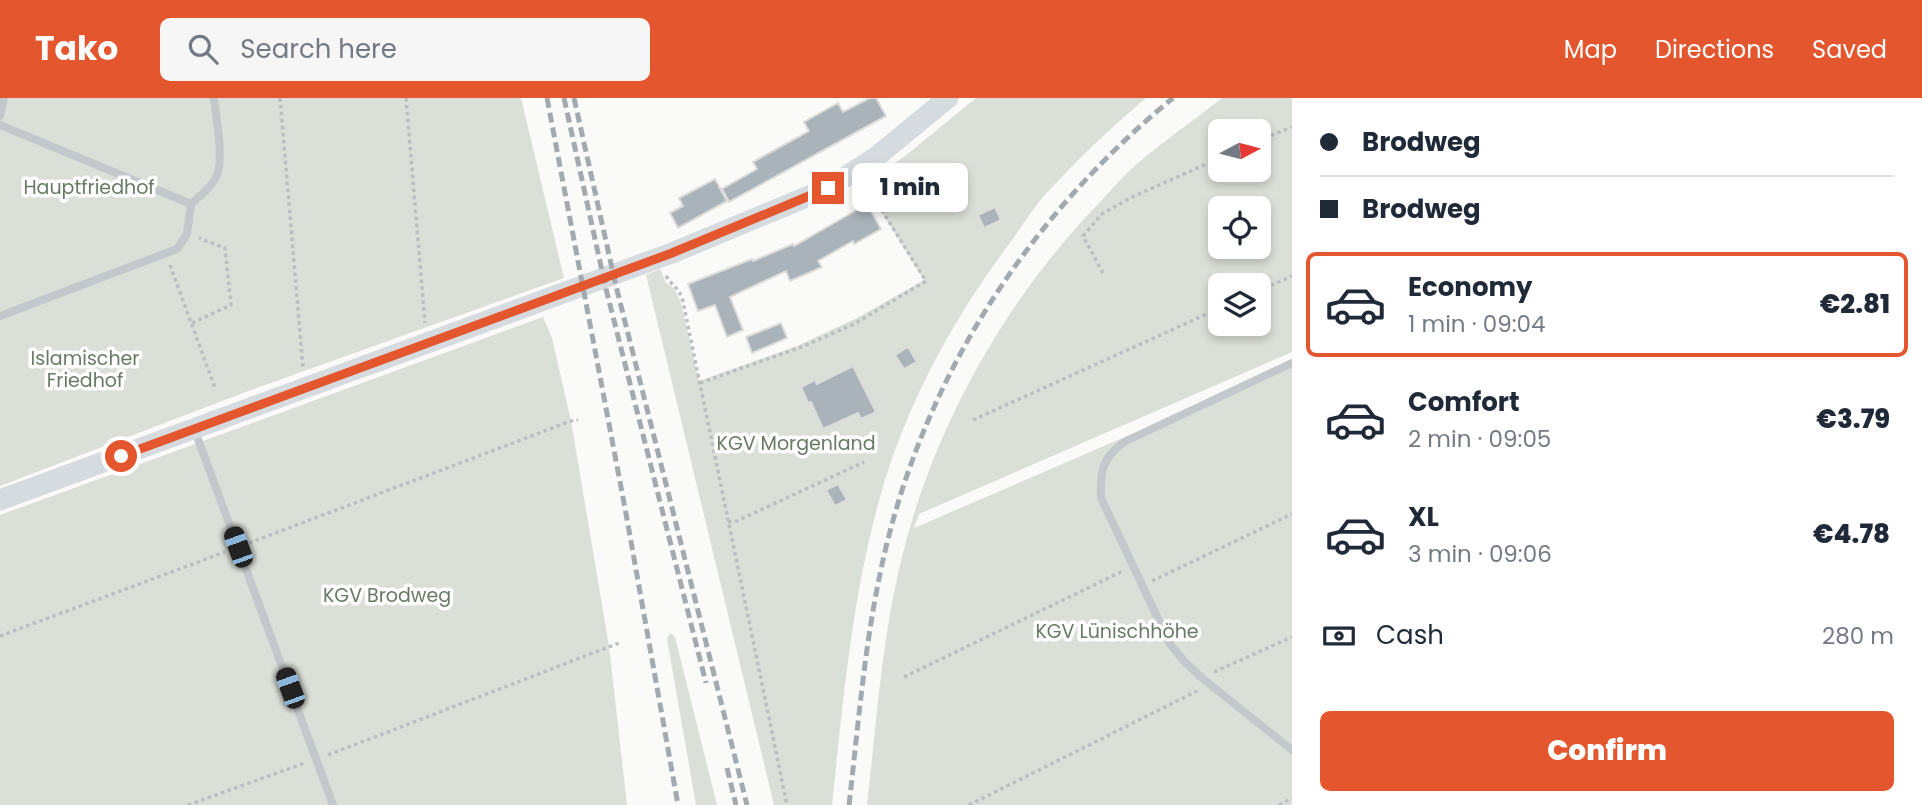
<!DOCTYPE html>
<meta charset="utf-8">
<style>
:root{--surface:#fff;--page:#f6f6f7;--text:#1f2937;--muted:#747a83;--line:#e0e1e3;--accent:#e4572e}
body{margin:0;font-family:Poppins,sans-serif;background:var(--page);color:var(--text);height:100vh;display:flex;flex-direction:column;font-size:26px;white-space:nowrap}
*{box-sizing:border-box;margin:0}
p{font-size:23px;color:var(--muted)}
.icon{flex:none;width:38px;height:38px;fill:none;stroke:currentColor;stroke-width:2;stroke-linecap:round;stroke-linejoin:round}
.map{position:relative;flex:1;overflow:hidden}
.side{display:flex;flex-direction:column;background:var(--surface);width:630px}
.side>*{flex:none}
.guide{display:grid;align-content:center;height:154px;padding:0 28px;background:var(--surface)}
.needle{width:46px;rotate:83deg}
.fabs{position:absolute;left:1208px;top:21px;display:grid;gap:14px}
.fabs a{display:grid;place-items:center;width:63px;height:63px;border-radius:10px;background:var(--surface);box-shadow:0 4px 10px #0003;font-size:35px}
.end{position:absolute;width:32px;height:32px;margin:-16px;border:9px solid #e4572e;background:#fff;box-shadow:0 0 0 4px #fff}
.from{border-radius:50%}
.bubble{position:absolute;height:49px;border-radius:10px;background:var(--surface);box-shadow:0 4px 10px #0003;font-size:23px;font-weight:800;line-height:49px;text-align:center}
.car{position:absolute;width:21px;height:42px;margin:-21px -10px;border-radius:9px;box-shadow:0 0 5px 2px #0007;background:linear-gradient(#222 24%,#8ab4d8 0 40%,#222 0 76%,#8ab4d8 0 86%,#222 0)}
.guide b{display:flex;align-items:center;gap:24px;height:66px;font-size:26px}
.guide b+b{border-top:2px solid var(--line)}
.guide i{width:18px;height:18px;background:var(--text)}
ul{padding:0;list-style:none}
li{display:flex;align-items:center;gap:21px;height:105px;margin:0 14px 10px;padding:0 14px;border:4px solid transparent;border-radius:10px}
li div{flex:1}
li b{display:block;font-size:26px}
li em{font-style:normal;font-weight:800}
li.active{border-color:var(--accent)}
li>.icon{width:63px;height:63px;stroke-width:1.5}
.pay{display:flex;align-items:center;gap:18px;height:77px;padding:0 28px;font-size:26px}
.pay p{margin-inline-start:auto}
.primary-button{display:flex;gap:14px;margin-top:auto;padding:14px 28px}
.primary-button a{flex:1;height:80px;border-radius:10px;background:var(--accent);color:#fff;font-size:28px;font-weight:800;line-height:80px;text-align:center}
header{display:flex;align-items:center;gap:42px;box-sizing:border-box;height:98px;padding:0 35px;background:var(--accent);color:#fff}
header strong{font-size:33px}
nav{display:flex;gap:38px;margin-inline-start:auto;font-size:24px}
.search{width:490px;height:63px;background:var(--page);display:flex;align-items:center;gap:18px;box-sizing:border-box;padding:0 24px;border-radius:10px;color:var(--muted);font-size:26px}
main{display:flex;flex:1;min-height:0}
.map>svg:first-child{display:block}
.green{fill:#dadfd7;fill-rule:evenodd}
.building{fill:#aab3b9;stroke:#dcdcda;stroke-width:2}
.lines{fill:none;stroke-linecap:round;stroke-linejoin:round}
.path{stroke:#bbbfc2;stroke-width:3.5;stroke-dasharray:3.5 3.5;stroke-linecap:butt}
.lane{stroke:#c3c8cc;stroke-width:8}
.secondary{stroke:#d6dbdf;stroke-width:21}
.rail{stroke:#a2aab0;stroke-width:5;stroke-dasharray:10 5;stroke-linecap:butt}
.route{stroke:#e4572e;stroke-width:9}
.labels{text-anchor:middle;stroke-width:7;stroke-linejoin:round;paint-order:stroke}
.park-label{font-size:19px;fill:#687a64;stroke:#fff}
</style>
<header>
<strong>Tako</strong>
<div class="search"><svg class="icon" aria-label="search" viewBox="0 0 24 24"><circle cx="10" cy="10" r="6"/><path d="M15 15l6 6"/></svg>Search here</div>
<nav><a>Map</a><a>Directions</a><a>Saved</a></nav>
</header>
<main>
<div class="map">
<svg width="1292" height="707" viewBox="0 0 1292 707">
<rect width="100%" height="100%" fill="#fafaf8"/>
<g class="green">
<polygon points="0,0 521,0 564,180 243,295 0,388"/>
<path d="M 976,0 L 1146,0 C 1109,31 1075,64 1043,99 C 1032,112 1022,128 1012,142 C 954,219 906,306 880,399 C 852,499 843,604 832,707 L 774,707 L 646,177 L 660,171 L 666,185 C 675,189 677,196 681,205 L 699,283 L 797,248 L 857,220 L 924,182 L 864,86 L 905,58 Z"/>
<path d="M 1222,0 L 1292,0 L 1292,254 L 919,416 L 914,430 L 1292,267 L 1292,707 L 867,707 C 876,630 881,551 898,476 C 928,339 1003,203 1101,103 C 1113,90 1125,76 1138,65 C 1165,42 1194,22 1222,0 ZM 1220,33 L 1258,33 L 1258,72 L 1220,72 ZM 1220,110 L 1258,110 L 1258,149 L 1220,149 ZM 1220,187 L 1258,187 L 1258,226 L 1220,226 Z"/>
<polygon points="543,219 552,240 571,323 609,548 627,707 0,707 0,417"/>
<polygon points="670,535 675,539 717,707 696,707 667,541"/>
</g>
<g class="building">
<polygon points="870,0 876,0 886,18 729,104 722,91 757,71 753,64 809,33 804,24 838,5 843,14"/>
<polygon points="715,81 727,103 678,130 670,115 683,108 679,100"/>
<polygon points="867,106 881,131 854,146 853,143 818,163 822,169 790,183 786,173 730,199 743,232 727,239 715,207 698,213 688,186 752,161 753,163 793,146 794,148"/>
<polygon points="995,109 1001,122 984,130 978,117"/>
<polygon points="781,225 787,240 752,255 746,239"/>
<polygon points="908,249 917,264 904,271 895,257"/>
<polygon points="853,268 876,314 861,321 858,315 823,331 811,304 808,305 801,289 815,282 817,286"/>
<polygon points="838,386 847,402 835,408 826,392"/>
</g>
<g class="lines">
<g class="path">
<polyline points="280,0 303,270"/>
<polyline points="406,0 425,225"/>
<polyline points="1258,43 1292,29"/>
<polyline points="170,167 215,290"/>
<polyline points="1103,175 1083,138 1102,116 1130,100 1220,60"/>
<path d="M 666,178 C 671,186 678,190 682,199 L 787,707"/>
<polyline points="1258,193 1292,178"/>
<polyline points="192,225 231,207 225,150 199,140"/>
<polyline points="700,285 804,248 854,226 926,183 866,87"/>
<polyline points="973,322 1220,210"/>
<polyline points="728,424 737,423 864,364"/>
<polyline points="249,445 571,323 578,322"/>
<polyline points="1152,483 1292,416"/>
<polyline points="0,538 225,454"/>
<polyline points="1214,574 1292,539"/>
<polyline points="904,579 1123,473"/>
<polyline points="328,657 619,545"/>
<polyline points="188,707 305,665"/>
<polyline points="969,707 1197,593"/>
<polyline points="1279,707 1292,700"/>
</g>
<g class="lane">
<polyline points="0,18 4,0"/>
<path d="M 0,27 L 191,106 C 200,98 212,89 217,77 C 224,58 216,21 214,0"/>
<polyline points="0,218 177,151 187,136 191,106"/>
<path d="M 1292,265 L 1124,344 C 1102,361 1100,372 1101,400 L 1170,546 L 1184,563 L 1202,580 L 1292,652"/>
<polyline points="195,333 333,707"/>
</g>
<polyline class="secondary" points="0,402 672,155 828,90 876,59 948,0"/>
<g class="rail">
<polyline points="547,0 625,410 678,707"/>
<polyline points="564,0 606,191 706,585"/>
<polyline points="574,0 616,188 747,707"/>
<polyline points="727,670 736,707"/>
<path d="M 849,707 C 858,630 864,552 880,476 C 919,287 1024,122 1173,0"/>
</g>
</g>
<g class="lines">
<polyline class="route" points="121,358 672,155 828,90"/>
</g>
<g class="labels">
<g class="park-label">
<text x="89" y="96">Hauptfriedhof</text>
<text x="85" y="267">Islamischer<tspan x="85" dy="22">Friedhof</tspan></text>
<text x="796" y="352">KGV Morgenland</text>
<text x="387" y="504">KGV Brodweg</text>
<text x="1117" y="540">KGV Lünischhöhe</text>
</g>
</g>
</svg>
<div class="fabs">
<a><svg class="needle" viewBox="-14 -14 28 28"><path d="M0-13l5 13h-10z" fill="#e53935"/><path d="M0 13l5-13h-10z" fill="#747a83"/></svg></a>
<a><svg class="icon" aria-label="locate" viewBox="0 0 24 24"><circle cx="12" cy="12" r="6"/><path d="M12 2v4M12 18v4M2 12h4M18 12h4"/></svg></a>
<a><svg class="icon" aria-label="layers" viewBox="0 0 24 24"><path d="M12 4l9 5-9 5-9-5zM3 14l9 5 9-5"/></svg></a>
</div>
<i class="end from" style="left:121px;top:358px"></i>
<i class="end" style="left:828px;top:90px"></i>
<div class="bubble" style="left:852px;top:65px;width:116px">1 min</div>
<i class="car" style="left:238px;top:449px;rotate:340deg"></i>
<i class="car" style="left:290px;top:590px;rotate:340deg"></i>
</div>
<section class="side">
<div class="guide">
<b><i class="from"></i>Brodweg</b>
<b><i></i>Brodweg</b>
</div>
<ul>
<li class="active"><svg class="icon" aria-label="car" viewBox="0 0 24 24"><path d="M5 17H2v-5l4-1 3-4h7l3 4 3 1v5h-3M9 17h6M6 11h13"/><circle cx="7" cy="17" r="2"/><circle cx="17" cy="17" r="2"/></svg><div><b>Economy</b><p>1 min · 09:04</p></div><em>€2.81</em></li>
<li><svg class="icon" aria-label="car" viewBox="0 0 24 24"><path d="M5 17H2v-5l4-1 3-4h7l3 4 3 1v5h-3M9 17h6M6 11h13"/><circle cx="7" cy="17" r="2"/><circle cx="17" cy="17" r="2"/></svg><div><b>Comfort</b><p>2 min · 09:05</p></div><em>€3.79</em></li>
<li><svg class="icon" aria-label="car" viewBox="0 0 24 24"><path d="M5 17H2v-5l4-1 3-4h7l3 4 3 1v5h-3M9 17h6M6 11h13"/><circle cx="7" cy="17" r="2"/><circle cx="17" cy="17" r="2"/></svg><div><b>XL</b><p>3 min · 09:06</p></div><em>€4.78</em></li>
</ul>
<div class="pay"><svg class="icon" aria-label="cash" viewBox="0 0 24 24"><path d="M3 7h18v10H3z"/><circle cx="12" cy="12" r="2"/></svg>Cash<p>280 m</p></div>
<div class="primary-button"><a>Confirm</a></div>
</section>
</main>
